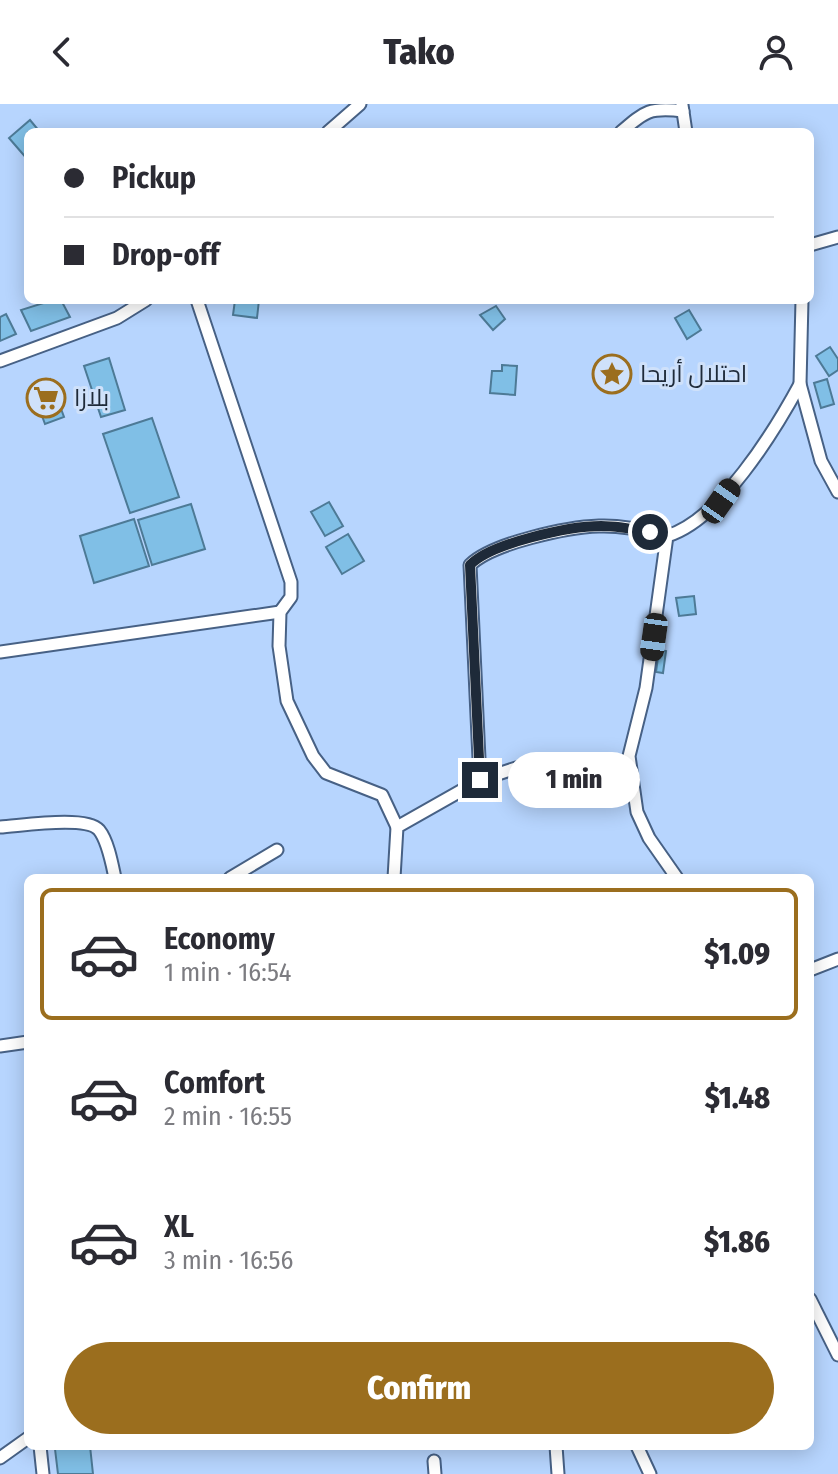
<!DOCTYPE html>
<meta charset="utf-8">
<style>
:root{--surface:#fff;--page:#f7f7f7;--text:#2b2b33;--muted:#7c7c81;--line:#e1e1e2;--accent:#9b6e1e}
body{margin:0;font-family:"Fira Sans Condensed",Cairo,sans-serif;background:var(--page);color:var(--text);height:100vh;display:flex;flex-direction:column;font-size:30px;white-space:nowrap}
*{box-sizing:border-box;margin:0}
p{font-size:26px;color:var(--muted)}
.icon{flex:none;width:44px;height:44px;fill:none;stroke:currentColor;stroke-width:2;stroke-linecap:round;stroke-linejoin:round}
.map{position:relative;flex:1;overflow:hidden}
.sheet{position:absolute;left:24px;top:770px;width:790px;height:576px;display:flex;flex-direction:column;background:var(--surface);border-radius:12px;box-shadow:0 4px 20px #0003}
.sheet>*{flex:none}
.top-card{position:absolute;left:24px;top:24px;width:790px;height:176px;border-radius:12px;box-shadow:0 4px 20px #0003;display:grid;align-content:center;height:176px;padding:0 40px;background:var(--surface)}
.end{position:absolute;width:36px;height:36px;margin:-18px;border:10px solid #1e2a39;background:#fff;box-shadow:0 0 0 4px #fff}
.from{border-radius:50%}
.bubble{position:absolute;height:56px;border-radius:28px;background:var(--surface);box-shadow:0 4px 20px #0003;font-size:26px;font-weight:800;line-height:56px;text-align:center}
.car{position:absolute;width:24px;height:48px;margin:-24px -12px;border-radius:10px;box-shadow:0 0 6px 2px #0007;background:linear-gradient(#222 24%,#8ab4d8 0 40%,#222 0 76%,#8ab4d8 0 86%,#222 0)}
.top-card b{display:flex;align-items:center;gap:28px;height:76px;font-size:30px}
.top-card b+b{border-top:2px solid var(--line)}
.top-card i{width:20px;height:20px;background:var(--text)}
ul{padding:14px 0 0;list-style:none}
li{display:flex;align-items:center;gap:24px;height:132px;margin:0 16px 12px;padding:0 24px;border:4px solid transparent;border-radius:12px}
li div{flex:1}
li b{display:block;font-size:30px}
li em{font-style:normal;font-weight:800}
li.on{border-color:var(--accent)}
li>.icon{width:72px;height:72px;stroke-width:1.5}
.action{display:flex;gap:16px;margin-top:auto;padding:16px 40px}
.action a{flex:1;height:92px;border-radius:48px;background:var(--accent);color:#fff;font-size:32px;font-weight:800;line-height:92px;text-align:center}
header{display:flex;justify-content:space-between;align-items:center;height:104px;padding:0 40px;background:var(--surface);font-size:36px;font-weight:800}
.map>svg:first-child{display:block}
.building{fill:#80bfe6;stroke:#4d7a96;stroke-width:2}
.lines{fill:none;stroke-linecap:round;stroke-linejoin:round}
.minor-casing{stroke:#476185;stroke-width:15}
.minor{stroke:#fff;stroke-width:11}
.route{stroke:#1e2a39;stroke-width:10}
.labels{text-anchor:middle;stroke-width:6;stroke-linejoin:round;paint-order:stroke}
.poi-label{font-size:24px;fill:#1e2a39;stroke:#cfe1fa;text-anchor:start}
</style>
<header><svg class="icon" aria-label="back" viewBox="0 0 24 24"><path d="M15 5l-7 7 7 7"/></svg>Tako<svg class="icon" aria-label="person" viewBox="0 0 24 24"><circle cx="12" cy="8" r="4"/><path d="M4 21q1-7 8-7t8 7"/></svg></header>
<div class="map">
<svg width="838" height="1370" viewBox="0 0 838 1370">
<rect width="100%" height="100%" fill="#b7d5fe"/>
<g class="building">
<polygon points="30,16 40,28 28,28 28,56 9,34"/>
<polygon points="53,196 61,196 70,213 31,227 21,206"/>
<polygon points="235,196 259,196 257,214 233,211"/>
<polygon points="496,202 505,215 493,226 480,211"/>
<polygon points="689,206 701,226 687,235 675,214"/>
<polygon points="6,210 16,230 0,237 0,213"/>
<polygon points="830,243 838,255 838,266 829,272 816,252"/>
<polygon points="109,254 125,306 101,313 84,262"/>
<polygon points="502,261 517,262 515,291 490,289 492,267 502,267"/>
<polygon points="50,275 64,313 45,320 31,282"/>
<polygon points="827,275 834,300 821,304 814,279"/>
<polygon points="152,314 179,393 130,409 103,330"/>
<polygon points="329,398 343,422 325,432 311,408"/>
<polygon points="191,400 205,445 152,461 138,416"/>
<polygon points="134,415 149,462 94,479 80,432"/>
<polygon points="348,430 364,457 342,470 326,443"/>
<polygon points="694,492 696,510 679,512 676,494"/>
<polygon points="659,546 666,547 663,569 656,568"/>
<polygon points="90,1342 93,1370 58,1370 55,1345"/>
</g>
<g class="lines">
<defs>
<g id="minor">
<polyline points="682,1 686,28"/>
<polyline points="328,28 360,0"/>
<path d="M 621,28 C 645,7 650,3 683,7"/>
<polyline points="810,141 838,133"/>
<polyline points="197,196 291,478 291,493 280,508 279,542 287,597 313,652 326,669 382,691 397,723"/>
<polyline points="802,196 800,280 821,357 838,388"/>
<polyline points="0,257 117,214 146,196"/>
<polyline points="0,548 280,508"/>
<path d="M 519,663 L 480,676 L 470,461 C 492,439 568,423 599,422 C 622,421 645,427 667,432"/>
<path d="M 0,723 C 20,722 86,711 99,726 C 108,737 112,760 115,774"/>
<polyline points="230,774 277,746"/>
<polyline points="394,774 397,723 480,676"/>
<path d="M 677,774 L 649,734 L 637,708 L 629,652 L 646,584 L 667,432 C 720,416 774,328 800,280"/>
<polyline points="810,866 838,855"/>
<polyline points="0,942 28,938"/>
<polyline points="810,1195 838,1251"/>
<polyline points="40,1342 43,1370"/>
<polyline points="556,1342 558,1370"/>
<polyline points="637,1342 650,1370"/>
<polyline points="0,1354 28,1334"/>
<polyline points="434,1357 435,1370"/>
</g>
</defs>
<use href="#minor" class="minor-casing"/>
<use href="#minor" class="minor"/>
</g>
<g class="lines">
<path class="route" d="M 480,676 L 470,461 C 491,439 570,422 601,422 C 617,422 634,425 650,428"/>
</g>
<defs>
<symbol id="sight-ring" viewBox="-11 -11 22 22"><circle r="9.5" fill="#cfe1fa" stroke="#9b6e1e" stroke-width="1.5"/><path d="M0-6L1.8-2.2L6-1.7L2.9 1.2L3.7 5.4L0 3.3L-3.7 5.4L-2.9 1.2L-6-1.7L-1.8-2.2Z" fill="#9b6e1e"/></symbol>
<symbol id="supermarket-ring" viewBox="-11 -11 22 22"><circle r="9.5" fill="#cfe1fa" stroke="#9b6e1e" stroke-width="1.5"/><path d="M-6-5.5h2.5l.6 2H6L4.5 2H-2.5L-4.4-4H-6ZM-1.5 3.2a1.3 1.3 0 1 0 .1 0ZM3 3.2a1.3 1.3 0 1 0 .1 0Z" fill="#9b6e1e"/></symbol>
</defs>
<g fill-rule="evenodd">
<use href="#sight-ring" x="590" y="248" width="44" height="44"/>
<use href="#supermarket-ring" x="24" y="272" width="44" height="44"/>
</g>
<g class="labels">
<g class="poi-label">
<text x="640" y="278">احتلال أريحا</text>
<text x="74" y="302">بلازا</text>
</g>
</g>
</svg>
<i class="end from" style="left:650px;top:428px"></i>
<i class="end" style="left:480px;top:676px"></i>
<div class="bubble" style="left:508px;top:648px;width:132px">1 min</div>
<i class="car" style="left:721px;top:397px;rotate:35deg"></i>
<i class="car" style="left:654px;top:533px;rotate:188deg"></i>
<div class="top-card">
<b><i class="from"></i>Pickup</b>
<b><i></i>Drop-off</b>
</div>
<section class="sheet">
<ul>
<li class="on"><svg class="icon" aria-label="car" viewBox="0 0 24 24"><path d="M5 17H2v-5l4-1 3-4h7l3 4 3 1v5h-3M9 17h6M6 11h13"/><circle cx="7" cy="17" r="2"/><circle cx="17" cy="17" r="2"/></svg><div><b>Economy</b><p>1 min · 16:54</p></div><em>$1.09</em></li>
<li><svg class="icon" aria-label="car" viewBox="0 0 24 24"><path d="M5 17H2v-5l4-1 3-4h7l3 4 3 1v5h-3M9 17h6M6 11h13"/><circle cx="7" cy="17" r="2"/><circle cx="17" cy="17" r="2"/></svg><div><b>Comfort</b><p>2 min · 16:55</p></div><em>$1.48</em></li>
<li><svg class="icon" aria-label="car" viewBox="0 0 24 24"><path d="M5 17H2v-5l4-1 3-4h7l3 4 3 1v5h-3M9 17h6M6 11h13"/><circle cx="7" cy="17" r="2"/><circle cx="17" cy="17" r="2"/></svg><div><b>XL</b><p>3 min · 16:56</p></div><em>$1.86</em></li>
</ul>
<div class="action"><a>Confirm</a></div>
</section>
</div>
